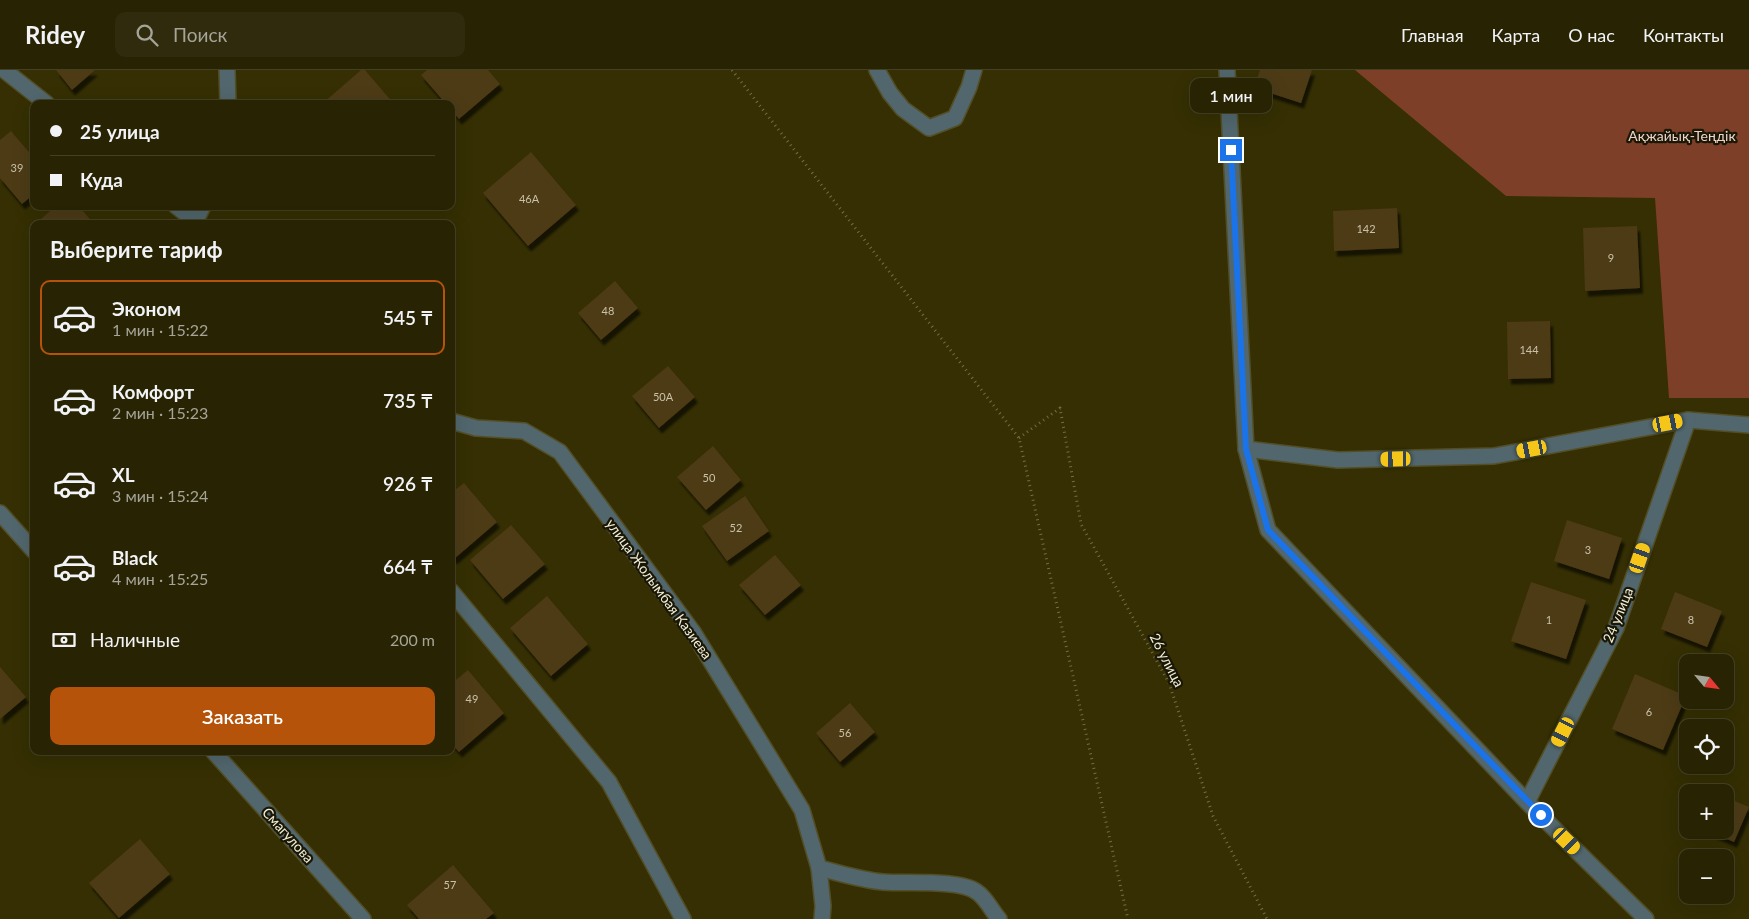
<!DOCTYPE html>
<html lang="ru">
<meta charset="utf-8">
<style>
:root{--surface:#282302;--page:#302b0c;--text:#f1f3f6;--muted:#a5a499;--line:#444024;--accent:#b45309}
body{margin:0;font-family:Lato,sans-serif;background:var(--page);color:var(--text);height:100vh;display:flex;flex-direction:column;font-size:19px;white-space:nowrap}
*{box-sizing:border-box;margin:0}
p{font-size:16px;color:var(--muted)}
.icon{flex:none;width:28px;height:28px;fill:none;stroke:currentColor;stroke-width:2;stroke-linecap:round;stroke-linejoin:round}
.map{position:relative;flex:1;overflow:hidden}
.panel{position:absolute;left:30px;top:150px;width:425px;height:535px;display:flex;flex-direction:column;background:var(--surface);border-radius:10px;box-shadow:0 5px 20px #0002,0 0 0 1px var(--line)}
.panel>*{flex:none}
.guide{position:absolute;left:30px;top:30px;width:425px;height:110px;border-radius:10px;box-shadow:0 5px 20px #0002,0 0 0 1px var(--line);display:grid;align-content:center;height:110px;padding:0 20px;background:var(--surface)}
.needle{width:32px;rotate:119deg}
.controls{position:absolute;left:1679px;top:584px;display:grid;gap:10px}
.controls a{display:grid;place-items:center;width:55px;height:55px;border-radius:10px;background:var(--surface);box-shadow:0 5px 20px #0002,0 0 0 1px var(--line);font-size:25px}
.end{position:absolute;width:22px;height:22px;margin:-11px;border:6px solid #1a73e8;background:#fff;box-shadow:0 0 0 2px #fff}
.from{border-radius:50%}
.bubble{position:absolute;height:35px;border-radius:10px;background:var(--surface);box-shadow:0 5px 20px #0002,0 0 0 1px var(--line);font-size:16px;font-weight:600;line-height:35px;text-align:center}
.car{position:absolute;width:15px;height:30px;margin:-15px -8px;border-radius:6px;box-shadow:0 0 4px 1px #0007;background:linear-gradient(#f5c518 24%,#345 0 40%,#f5c518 0 76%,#345 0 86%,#f5c518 0)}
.guide b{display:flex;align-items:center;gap:18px;height:48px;font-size:19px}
.guide b+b{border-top:1px solid var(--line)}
.guide i{width:12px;height:12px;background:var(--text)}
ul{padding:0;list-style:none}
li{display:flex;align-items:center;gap:15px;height:75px;margin:0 10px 8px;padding:0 10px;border:2px solid transparent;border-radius:10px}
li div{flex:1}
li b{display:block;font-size:19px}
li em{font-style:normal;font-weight:600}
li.current{border-color:var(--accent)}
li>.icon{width:45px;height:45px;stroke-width:1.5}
h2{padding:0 20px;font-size:22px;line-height:60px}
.pay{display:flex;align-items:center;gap:12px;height:55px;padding:0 20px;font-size:19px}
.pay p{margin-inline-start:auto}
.button{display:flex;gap:10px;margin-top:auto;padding:10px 20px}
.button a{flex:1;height:58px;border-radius:10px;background:var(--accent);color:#fff;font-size:20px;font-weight:600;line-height:58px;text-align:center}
header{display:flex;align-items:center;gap:30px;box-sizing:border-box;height:70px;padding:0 25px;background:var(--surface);border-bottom:1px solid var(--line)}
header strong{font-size:24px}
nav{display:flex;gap:28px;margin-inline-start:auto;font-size:18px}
.search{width:350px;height:45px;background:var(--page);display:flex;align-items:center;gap:12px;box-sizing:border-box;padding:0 18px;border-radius:10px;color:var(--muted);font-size:19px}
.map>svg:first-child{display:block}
.green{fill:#7d3f27}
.building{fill:#4e3a14;filter:url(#shadow)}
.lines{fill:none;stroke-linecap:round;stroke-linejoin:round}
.minor-casing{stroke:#534e25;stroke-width:18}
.path{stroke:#736e49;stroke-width:3;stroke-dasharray:1 4;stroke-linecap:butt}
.minor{stroke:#51666d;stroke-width:15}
.route{stroke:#1a73e8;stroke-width:6}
.labels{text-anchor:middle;stroke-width:4.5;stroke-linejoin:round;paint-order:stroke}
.number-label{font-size:11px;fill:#cac2a8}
.park-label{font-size:14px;fill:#eed3c9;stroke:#1a1706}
.street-label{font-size:14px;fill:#f3f0d9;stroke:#1a1706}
</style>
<header>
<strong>Ridey</strong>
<div class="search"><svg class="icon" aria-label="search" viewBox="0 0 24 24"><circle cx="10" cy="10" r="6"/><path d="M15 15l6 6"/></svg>Поиск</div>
<nav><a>Главная</a><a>Карта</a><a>О нас</a><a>Контакты</a></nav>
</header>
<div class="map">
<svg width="1749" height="849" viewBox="0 0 1749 849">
<defs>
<filter id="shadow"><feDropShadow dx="3" dy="5.5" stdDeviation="1" flood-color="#0009"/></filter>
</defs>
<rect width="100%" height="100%" fill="#352f03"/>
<polygon class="green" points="1355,0 1749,0 1749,328 1669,328 1655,128 1506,126"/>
<g class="building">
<polygon points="56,0 95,0 72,20"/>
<polygon points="361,0 365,0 394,34 322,34"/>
<polygon points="427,0 488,0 500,14 459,49 451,40 451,34 446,34 421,5"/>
<polygon points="1260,0 1312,0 1301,33 1254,18"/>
<polygon points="11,61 34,88 34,124 22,134 0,108 0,70"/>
<polygon points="531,82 576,135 528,176 483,123"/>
<polygon points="56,136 79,136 94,154 35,154"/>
<polygon points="1397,138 1399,178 1334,181 1333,141"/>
<polygon points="1637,156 1640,218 1585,221 1583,158"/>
<polygon points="615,211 638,238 601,270 578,243"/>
<polygon points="1550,251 1551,308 1508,309 1507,252"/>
<polygon points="668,296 695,327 659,358 632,326"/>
<polygon points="713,376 741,410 706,440 677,407"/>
<polygon points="464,413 497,452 454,489 451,486 451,423"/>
<polygon points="745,426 769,461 727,491 702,456"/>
<polygon points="1567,450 1622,468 1609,509 1554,491"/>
<polygon points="511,455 545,494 503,529 470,490"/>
<polygon points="775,485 801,515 765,545 739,515"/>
<polygon points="1531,512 1586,530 1566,589 1511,571"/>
<polygon points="1675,522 1722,541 1707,577 1661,559"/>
<polygon points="547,526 588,574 551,606 510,558"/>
<polygon points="0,597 26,627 0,649"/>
<polygon points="468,600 504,643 459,682 451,673 451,614"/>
<polygon points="1635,604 1686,626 1663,680 1612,659"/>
<polygon points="850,633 875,662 840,692 816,663"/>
<polygon points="1725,727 1749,737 1734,772 1706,760 1725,760"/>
<polygon points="140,769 170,804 119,848 89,813"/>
<polygon points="453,795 494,843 486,849 419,849 407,835"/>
</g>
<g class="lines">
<defs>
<g id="minor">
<polyline points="4,0 47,34"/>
<polyline points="227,0 228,34"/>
<polyline points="877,0 890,23 903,39 929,58 955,48 969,17 974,0"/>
<polyline points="1227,0 1246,379 1268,460 1527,732 1646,849"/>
<polyline points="176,136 199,154"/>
<polyline points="195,152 203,136"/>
<polyline points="451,351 476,358 524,361 560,382 693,562 802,740 819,798 823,836 822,849"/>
<polyline points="1246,379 1338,390 1494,386 1688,350 1749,355"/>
<polyline points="0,443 34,481"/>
<polyline points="451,521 609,712 683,849"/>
<polyline points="213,681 363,849"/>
<polyline points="1527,732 1616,558 1688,350"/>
<path d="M 819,798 C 840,803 861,810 883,812 C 905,814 960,809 977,822 C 986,828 992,841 999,849"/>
</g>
</defs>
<use href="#minor" class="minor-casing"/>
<g class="path">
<polyline points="732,0 1019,368 1128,849"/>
<polyline points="1019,368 1060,338 1081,454 1169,613 1213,746 1267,849"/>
</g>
<use href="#minor" class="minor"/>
</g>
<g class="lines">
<polyline class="route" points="1231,80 1246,379 1268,460 1541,745"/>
</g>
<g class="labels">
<g class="number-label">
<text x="17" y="102">39</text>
<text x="529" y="133">46А</text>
<text x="1366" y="163">142</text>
<text x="1611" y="192">9</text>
<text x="608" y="245">48</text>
<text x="1529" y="284">144</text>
<text x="663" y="331">50А</text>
<text x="709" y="412">50</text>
<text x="736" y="462">52</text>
<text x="1588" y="484">3</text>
<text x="1549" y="554">1</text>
<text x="1691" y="554">8</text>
<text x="472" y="633">49</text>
<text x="1649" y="646">6</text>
<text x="845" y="667">56</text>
<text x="450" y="819">57</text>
</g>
<g class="park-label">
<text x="1682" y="71">Ақжайық-Теңдік</text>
</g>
<g class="street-label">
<text transform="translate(659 519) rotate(54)" y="5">улица Жолымбая Казиева</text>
<text transform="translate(1618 545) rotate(-68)" y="5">24 улица</text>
<text transform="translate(1167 590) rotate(63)" y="5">26 улица</text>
<text transform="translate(288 765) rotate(48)" y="5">Смагулова</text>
</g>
</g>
</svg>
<div class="controls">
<a><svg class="needle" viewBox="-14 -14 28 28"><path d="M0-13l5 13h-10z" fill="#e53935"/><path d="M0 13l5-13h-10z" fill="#a5a499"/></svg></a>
<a><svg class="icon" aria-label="locate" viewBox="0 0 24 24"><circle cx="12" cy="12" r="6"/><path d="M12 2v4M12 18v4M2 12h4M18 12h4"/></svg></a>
<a>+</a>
<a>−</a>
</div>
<i class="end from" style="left:1541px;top:745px"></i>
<i class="end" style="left:1231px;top:80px"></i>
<div class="bubble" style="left:1190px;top:8px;width:82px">1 мин</div>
<i class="car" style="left:1668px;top:353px;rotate:79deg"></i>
<i class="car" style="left:1532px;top:379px;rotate:259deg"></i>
<i class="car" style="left:1396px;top:389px;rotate:269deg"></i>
<i class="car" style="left:1640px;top:488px;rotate:19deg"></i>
<i class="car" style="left:1563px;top:662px;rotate:207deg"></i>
<i class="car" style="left:1567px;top:771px;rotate:134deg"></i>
<div class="guide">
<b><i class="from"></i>25 улица</b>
<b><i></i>Куда</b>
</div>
<section class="panel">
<h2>Выберите тариф</h2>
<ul>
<li class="current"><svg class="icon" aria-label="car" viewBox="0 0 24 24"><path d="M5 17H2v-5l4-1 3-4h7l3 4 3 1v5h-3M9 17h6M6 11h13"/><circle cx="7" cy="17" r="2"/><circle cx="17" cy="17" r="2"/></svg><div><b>Эконом</b><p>1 мин · 15:22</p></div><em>545 ₸</em></li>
<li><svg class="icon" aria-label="car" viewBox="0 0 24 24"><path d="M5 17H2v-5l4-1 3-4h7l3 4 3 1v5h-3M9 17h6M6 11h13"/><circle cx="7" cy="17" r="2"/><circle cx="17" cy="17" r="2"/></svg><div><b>Комфорт</b><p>2 мин · 15:23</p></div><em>735 ₸</em></li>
<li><svg class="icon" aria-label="car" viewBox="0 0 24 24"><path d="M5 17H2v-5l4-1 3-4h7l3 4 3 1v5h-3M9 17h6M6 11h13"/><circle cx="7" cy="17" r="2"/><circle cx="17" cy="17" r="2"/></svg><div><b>XL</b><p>3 мин · 15:24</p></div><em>926 ₸</em></li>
<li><svg class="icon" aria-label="car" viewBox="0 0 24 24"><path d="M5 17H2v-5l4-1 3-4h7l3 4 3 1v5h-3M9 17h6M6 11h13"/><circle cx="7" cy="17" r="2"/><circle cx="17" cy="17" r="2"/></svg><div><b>Black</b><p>4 мин · 15:25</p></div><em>664 ₸</em></li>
</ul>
<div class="pay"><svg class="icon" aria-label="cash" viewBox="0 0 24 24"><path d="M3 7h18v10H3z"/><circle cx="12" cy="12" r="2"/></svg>Наличные<p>200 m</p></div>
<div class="button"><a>Заказать</a></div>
</section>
</div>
